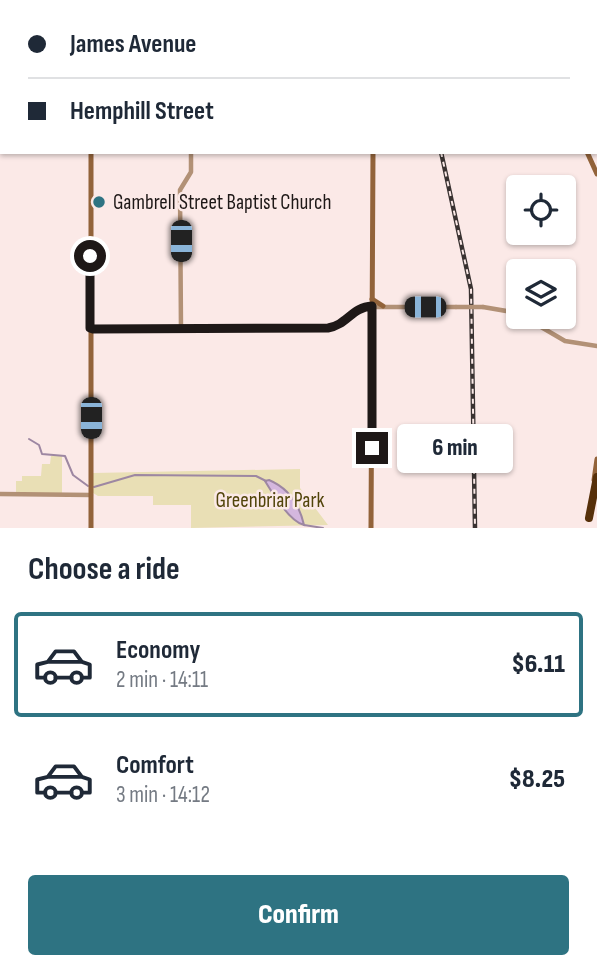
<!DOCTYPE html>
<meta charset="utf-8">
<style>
:root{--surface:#fff;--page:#f6f6f7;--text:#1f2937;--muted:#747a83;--line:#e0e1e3;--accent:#2e7382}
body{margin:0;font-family:"Sofia Sans Condensed",sans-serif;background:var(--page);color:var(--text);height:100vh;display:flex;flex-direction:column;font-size:26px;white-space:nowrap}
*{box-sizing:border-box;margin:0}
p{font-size:23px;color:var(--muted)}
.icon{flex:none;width:38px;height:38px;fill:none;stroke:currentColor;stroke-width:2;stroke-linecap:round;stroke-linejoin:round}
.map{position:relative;height:528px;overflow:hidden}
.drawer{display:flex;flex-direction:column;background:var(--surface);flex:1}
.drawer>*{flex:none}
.hud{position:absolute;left:0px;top:0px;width:598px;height:154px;box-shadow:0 2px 5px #0004;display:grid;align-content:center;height:154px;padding:0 28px;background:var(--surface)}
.buttons{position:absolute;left:506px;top:175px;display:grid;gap:14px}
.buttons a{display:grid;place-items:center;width:70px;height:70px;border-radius:7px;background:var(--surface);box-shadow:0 2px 5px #0004;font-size:35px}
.end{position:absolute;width:32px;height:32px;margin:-16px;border:9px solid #1e1817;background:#fff;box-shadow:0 0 0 4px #fff}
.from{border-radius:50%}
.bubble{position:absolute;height:49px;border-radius:7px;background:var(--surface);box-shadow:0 2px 5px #0004;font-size:23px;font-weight:800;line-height:49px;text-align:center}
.car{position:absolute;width:21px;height:42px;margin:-21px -10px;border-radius:9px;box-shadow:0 0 5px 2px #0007;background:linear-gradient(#222 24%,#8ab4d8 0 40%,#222 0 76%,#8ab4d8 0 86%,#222 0)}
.hud b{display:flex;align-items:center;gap:24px;height:66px;font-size:26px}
.hud b+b{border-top:2px solid var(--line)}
.hud i{width:18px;height:18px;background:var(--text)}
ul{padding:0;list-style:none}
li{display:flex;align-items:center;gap:21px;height:105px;margin:0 14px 10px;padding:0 14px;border:4px solid transparent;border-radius:7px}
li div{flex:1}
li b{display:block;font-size:26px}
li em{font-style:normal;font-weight:800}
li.on{border-color:var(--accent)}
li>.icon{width:63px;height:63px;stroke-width:1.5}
h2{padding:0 28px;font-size:32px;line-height:84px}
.button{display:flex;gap:14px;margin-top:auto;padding:14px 28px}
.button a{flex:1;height:80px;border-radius:7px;background:var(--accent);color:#fff;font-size:28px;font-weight:800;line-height:80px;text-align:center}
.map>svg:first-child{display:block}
.green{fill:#e9dfb5}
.water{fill:#d4b7de;stroke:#9d87a2;stroke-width:2}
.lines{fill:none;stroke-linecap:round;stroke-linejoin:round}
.stream{stroke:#9d87a2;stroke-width:2}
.tertiary{stroke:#b29176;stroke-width:4.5}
.secondary{stroke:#92633a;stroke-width:5}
.motorway{stroke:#56300a;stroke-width:8}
.rail-casing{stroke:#393231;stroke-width:4.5}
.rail{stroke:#fbe9e7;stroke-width:2;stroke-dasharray:5;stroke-linecap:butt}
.tertiary-bridge{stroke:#b29176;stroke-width:4.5}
.route{stroke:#1e1817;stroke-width:9}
.poi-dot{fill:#2e7382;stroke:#fbe9e7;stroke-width:2.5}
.labels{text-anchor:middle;stroke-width:5;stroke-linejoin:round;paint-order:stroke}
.poi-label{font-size:21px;fill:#1e1817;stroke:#fbe9e7;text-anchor:start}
.park-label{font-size:21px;fill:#51440a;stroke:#fbe9e7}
</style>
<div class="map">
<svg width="597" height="528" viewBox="0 0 597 528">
<rect width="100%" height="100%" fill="#fbe9e7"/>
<g class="green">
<polygon points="51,456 62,456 62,493 16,494 16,481 22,481 22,476 41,476 42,464 50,464"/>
<polygon points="300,469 300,488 328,525 191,528 191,505 153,505 153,496 98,496 93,493 93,473"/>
</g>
<path class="water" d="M 269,480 C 288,488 299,503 304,525 C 290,522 273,494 265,481 Z"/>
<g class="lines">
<g class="stream">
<polyline points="29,439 39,445 42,454 65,456 73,475 88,486"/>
<polyline points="94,487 135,475 256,476 266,481"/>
<polyline points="304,525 323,528"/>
</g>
<g class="tertiary">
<polyline points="192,2 192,0"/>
<polyline points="483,307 518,313"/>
<polyline points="524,317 565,341 597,346"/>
<polyline points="90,328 328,328 341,324 362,307 456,307"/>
<polyline points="181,330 180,190 191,172 191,152"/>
<polyline points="0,494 91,495"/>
</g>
<g class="secondary">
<polyline points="373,2 373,0"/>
<polyline points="597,123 597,122"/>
<polyline points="0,144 2,145"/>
<polyline points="91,152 91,528"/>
<polyline points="587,152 597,174"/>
<polyline points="372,299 383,306"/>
<polyline points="594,480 597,459"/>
<polyline points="371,528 373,152"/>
</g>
<polyline class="motorway" points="589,518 597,477"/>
<defs>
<g id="rail">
<polyline points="414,0 414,2"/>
<polyline points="49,2 50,0"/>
<polyline points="0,119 2,115"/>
<polyline points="441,152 471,289 475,528"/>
</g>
</defs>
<use href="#rail" class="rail-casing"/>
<use href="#rail" class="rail"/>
<polyline class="tertiary-bridge" points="456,307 483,307"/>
</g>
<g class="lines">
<path class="route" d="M 90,256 L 90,328 L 93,329 L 328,328 C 347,325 352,307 372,306 L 372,448"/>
</g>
<circle class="poi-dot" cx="99" cy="202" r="7"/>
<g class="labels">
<g class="poi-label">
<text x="113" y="209">Gambrell Street Baptist Church</text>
</g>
<g class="park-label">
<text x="270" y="507">Greenbriar Park</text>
</g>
</g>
</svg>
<div class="buttons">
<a><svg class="icon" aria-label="locate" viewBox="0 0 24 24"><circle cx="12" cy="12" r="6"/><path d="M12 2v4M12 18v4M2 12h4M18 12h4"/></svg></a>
<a><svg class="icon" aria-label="layers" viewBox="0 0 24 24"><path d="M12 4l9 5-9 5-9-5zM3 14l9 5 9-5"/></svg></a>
</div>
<i class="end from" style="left:90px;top:256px"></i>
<i class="end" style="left:372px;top:448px"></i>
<div class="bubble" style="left:397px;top:424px;width:116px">6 min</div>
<i class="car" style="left:181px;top:241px;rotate:180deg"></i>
<i class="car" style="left:425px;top:307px;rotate:270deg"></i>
<i class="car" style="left:91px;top:418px;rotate:180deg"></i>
<div class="hud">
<b><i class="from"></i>James Avenue</b>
<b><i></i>Hemphill Street</b>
</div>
</div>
<section class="drawer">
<h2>Choose a ride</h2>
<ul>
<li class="on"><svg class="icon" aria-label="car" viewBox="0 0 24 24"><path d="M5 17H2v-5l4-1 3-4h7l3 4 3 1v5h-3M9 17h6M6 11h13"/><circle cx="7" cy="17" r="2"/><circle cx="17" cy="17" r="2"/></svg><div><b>Economy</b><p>2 min · 14:11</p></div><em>$6.11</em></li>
<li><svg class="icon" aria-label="car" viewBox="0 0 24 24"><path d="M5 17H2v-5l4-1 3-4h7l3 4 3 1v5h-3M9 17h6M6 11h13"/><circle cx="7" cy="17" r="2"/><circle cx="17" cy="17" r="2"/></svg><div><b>Comfort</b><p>3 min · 14:12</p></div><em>$8.25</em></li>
</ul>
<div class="button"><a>Confirm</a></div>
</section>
